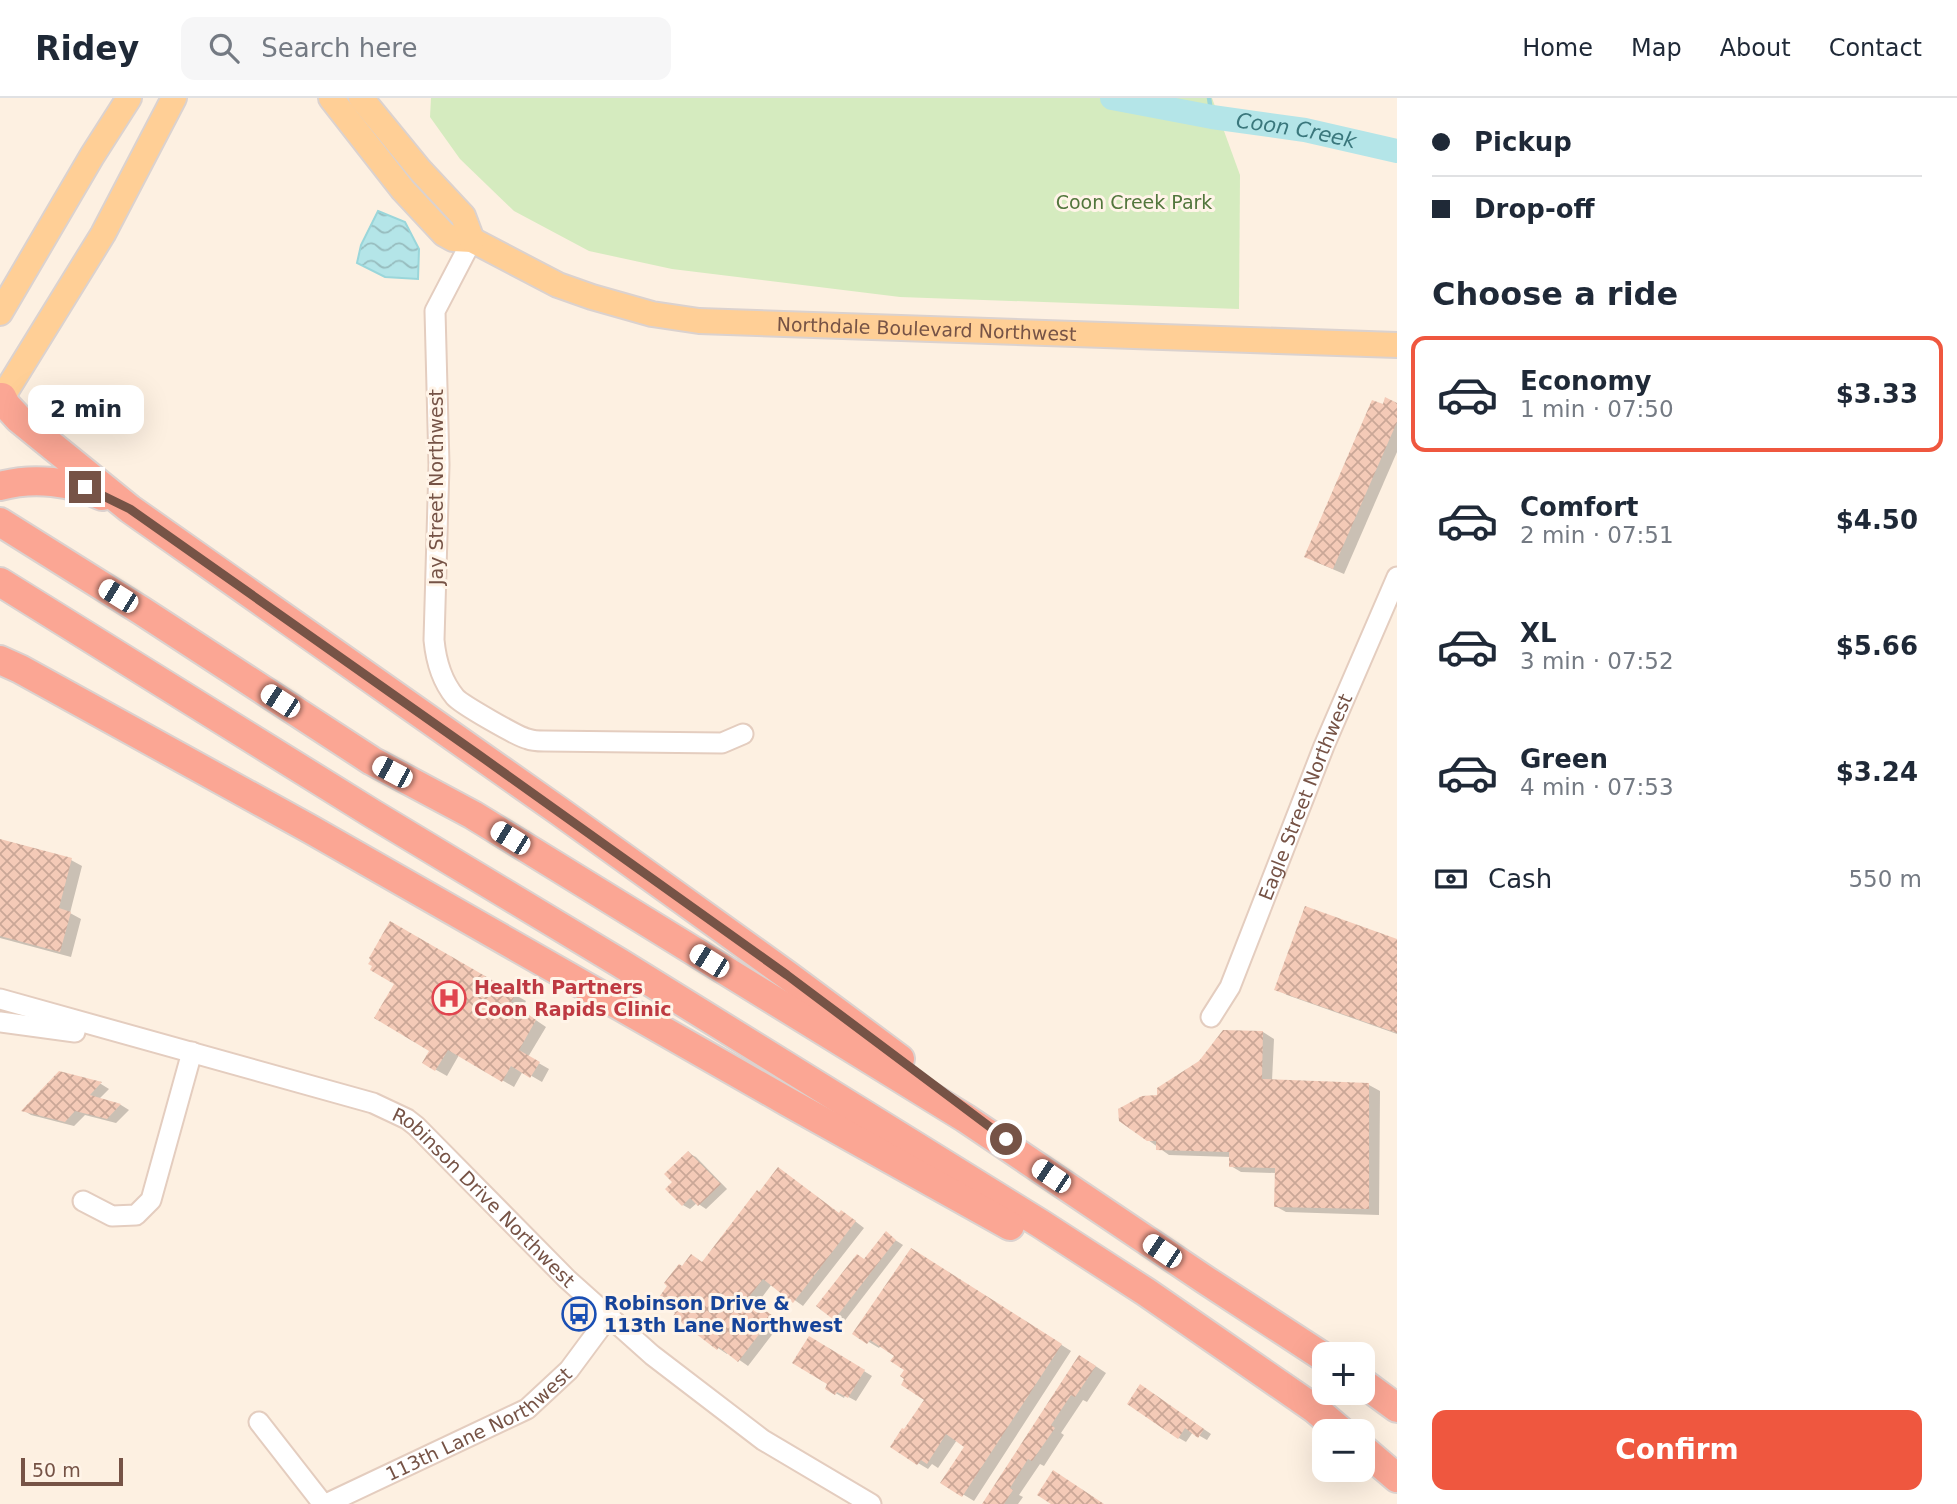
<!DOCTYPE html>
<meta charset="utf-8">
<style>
:root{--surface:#fff;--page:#f6f6f7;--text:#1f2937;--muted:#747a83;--line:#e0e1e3;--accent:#ef573f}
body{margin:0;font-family:"DejaVu Sans",sans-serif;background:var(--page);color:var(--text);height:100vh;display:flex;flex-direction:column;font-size:26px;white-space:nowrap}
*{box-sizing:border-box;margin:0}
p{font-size:23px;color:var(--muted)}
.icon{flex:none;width:38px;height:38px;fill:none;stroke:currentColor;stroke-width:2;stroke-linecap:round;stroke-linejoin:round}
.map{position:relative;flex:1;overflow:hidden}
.details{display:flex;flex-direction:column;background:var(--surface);width:560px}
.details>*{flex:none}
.hud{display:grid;align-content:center;height:154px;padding:0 35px;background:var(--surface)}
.buttons{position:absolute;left:1312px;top:1244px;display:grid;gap:14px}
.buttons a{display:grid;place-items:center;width:63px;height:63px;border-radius:14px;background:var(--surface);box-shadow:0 7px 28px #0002;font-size:35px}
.scale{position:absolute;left:21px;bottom:18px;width:102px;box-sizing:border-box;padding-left:7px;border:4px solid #765346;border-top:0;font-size:19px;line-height:24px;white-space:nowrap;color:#765346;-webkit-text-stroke:5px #fff4e8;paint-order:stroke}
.end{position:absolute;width:32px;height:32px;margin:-16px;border:9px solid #765346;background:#fff;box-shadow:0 0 0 4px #fff}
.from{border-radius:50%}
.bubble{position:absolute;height:49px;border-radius:14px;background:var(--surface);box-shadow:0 7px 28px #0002;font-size:23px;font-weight:600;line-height:49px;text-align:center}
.car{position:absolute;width:21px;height:42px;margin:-21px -10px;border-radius:9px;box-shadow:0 0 5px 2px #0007;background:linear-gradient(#fff 24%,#345 0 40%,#fff 0 76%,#345 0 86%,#fff 0)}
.hud b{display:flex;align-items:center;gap:24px;height:66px;font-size:26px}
.hud b+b{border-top:2px solid var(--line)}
.hud i{width:18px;height:18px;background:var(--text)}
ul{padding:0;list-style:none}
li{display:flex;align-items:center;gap:21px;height:116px;margin:0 14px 10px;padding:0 21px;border:4px solid transparent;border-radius:14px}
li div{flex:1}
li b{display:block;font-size:26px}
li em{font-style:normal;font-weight:600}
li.current{border-color:var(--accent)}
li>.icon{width:63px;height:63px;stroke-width:1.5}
h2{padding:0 35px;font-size:32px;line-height:84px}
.pay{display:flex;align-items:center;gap:18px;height:77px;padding:0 35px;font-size:26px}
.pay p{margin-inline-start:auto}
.button{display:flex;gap:14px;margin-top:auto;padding:14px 35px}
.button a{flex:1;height:80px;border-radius:14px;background:var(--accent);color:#fff;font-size:28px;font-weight:600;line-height:80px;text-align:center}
header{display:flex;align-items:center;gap:42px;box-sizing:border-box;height:98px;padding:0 35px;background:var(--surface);border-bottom:2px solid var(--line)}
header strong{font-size:33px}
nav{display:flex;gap:38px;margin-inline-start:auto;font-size:24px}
.search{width:490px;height:63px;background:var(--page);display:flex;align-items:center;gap:18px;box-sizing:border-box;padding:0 24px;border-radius:14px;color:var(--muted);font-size:26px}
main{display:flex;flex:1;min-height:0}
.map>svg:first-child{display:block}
.park{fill:#d5ebbf}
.water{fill:url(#water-waves);stroke:#9ad6da;stroke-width:2}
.shadow{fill:#0003}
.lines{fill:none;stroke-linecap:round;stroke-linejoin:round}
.stream{stroke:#9ad6da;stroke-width:4.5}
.river{stroke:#b4e5e8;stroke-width:24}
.building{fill:url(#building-cross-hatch)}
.minor-casing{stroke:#e4cdbf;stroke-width:23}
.major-casing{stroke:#dbd2cf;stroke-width:28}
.highway-casing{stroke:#dbd2cf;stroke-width:32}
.minor{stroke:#fff;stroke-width:19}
.major{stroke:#ffcf96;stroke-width:24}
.highway{stroke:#fba694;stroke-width:28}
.route{stroke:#765346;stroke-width:9}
.labels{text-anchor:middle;stroke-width:6;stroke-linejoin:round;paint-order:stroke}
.park-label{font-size:19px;fill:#52763c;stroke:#fff4e8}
.street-label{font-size:19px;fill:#765346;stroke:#fff4e8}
.health-label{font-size:19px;font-weight:bold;fill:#be3a42;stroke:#fff4e8;text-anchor:start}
.transit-label{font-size:19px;font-weight:bold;fill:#164399;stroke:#fff4e8;text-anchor:start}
.water-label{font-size:21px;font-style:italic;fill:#3a777c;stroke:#fff4e8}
</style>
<header>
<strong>Ridey</strong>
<div class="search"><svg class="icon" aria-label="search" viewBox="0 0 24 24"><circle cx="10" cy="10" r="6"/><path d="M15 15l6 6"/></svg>Search here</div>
<nav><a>Home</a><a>Map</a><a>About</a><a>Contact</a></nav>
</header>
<main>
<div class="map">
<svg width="1397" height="1406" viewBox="0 0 1397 1406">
<defs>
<pattern id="water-waves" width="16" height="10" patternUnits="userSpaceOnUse" patternTransform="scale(1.75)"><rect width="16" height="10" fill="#b4e5e8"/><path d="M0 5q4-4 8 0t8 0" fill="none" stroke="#97bcbe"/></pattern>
<pattern id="building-cross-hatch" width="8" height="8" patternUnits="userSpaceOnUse" patternTransform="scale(1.75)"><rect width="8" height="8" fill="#f4cab7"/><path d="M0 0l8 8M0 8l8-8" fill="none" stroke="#caa797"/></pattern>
</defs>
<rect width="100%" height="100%" fill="#fdf0e1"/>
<polygon class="park" points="431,0 1212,0 1240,77 1239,211 900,199 672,171 589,153 514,113 460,61 430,19"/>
<polygon class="water" points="378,113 405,124 419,151 418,181 385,179 357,165 361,147"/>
<g class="shadow">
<polygon points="1397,307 1397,354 1344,476 1316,464 1384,308"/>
<polygon points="0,750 71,762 82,768 70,815 81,821 71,859 0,840"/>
<polygon points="391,826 526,903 521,912 546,929 528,959 549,971 542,984 523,973 514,989 459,957 447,978 424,965 432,952 396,885"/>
<polygon points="1397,842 1397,936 1287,897 1277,891"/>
<polygon points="1263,934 1274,941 1272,983 1369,987 1380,993 1379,1117 1286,1114 1275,1108 1276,1075 1241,1074 1231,1068 1231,1059 1169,1057 1148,1042 1159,999"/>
<polygon points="59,975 101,986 109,991 99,1001 121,1007 129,1012 116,1025 85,1017 74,1028 31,1017 23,1012"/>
<polygon points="688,1055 696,1059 727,1091 706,1111 697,1105 690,1111 683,1107 674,1084"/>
<polygon points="851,1120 864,1130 803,1208 772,1186 757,1206 781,1225 748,1268 728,1254 727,1256 718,1250 677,1215 682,1170 703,1166"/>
<polygon points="886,1136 903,1147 843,1225 835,1220"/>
<polygon points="922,1158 1071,1253 974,1403 943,1384 966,1349 957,1342 938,1370 932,1366 928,1371 918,1365 905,1333 926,1301 896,1257 881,1247 879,1250 854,1235"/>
<polygon points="810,1240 872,1278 856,1303 845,1297 844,1300 827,1290 830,1286"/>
<polygon points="1091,1265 1106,1275 1087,1304 1083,1302 1061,1335 1064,1337 1044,1368 1040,1366 1019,1397 1023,1399 1018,1406 984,1406"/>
<polygon points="1148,1293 1211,1336 1207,1342 1193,1334 1186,1344 1179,1340"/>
</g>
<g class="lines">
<polyline class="stream" points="1209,0 1212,19"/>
<path class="river" id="s1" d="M 1112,0 L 1212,19 L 1305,32 L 1397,53"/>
</g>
<g class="building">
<polygon points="1385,299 1397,305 1397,324 1333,471 1304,459 1372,302 1383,306"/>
<polygon points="0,741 72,760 59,810 71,814 60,854 0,838"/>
<polygon points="1305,808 1397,841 1397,935 1274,892"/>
<polygon points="390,823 516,896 511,904 536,922 519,952 540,964 530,980 511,968 502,984 448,952 435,973 422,965 429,953 374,920 394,886 370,872 372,868 368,866 371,862 369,860"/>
<polygon points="1223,932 1263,933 1262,981 1369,985 1369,1111 1274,1109 1275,1070 1229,1069 1229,1054 1156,1052 1156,1043 1147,1043 1119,1023 1118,1011 1142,998 1157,997 1157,990 1199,963"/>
<polygon points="59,973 102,984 90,997 121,1006 107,1021 75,1013 65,1024 21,1013"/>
<polygon points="688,1053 721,1086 698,1108 690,1100 682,1108 665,1091 672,1084 664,1076"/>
<polygon points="778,1069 839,1115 841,1112 856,1123 793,1205 763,1181 748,1200 773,1218 738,1264 719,1249 717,1252 673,1218 675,1215 657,1202 667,1188 664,1185 679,1166 682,1168 691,1156 702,1164 757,1092 759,1094"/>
<polygon points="886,1133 896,1142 834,1222 816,1208 857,1156 864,1161"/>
<polygon points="911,1150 1062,1246 962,1399 940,1385 964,1349 946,1336 927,1366 921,1362 917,1367 890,1349 902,1330 904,1331 924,1302 901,1287 904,1281 900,1278 904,1272 890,1263 894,1258 870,1242 867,1246 852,1236"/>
<polygon points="809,1238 865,1272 848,1300 837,1294 835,1297 825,1291 827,1286 792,1265"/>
<polygon points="1079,1257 1096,1268 1075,1299 1071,1297 1051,1327 1055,1330 1032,1363 1028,1361 1010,1390 1013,1392 1004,1406 982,1406"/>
<polygon points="1140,1286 1204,1331 1198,1340 1185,1330 1178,1341 1127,1306"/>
<polygon points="1053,1372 1104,1406 1051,1406 1037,1397"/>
</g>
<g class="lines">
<defs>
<g id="minor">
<path d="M 472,142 L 435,213 L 439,367 L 434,542 C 436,563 441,582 455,599 C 461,606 518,639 528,641 C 533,643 539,643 544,643 L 722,645 L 743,636"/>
<path id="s2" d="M 0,901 L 373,1005 L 407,1021 L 416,1028 L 567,1181 L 652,1257 L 763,1342 L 871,1406"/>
<path id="s3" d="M 1211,919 L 1230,889 L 1324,648 L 1397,479"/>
<polyline points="0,924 75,934"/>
<polyline points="83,1103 112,1118 136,1117 151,1102 192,954"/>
<polyline points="259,1324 323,1406"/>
<path id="s4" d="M 326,1406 L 527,1311 L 569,1272 L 609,1218"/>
</g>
<g id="major">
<path id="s5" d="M 331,0 L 403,92 L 444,136 L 453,141 L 472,142 L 558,187 L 592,199 L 652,216 L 699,223 L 1397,247"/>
<polyline points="361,0 420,72 463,118 472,142"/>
<polyline points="0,215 92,58 129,0"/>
<polyline points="0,303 103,136 174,0"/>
</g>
<g id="highway">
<polyline points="2,299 6,307 19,321 130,411 559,713 787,877 900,961"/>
<path d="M 0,388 C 33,379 72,383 102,398"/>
<polyline points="0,424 142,513 372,663 473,717 965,1020 1207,1183 1325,1260"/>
<polyline points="0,484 373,716 620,865 1041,1126 1146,1194 1315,1311 1342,1334"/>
<polyline points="0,562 20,571 310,731 788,1004 1010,1128"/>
<polyline points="1363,1285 1397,1310"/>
<polyline points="1363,1351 1397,1380"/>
</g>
</defs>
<use href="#minor" class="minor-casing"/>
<use href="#major" class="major-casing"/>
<use href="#highway" class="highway-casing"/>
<use href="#minor" class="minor"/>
<use href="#major" class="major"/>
<use href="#highway" class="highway"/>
</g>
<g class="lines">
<polyline class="route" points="85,389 130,411 479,657 787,877 1006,1041"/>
</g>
<defs>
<symbol id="hospital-ring" viewBox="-11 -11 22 22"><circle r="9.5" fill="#fff4e8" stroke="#e0444e" stroke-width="1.5"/><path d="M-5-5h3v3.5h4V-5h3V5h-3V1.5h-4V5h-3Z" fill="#e0444e"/></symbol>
<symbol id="bus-ring" viewBox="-11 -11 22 22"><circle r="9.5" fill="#fff4e8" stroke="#1a4fb4" stroke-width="1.5"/><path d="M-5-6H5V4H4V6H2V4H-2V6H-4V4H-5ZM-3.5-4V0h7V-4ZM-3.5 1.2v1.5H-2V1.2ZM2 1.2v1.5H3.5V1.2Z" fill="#1a4fb4"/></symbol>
</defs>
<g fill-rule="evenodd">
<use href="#hospital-ring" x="430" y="881" width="38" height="38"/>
<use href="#bus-ring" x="560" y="1197" width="38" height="38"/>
</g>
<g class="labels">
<g class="park-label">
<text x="1134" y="111">Coon Creek Park</text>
</g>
<g class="street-label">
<text dy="7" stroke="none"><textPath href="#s5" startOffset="677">Northdale Boulevard Northwest</textPath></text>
<text transform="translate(436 389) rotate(-90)" y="7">Jay Street Northwest</text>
<text dy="7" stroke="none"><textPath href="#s3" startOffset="240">Eagle Street Northwest</textPath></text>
<text dy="7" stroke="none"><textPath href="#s2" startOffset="534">Robinson Drive Northwest</textPath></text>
<text dy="7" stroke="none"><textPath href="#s4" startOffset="173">113th Lane Northwest</textPath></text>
</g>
<g class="health-label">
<text x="474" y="896">Health Partners<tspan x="474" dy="22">Coon Rapids Clinic</tspan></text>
</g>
<g class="transit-label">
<text x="604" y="1212">Robinson Drive &amp;<tspan x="604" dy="22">113th Lane Northwest</tspan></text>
</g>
<g class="water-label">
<text dy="7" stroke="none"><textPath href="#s1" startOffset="187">Coon Creek</textPath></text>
</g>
</g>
</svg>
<div class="buttons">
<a>+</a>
<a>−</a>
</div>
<div class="scale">50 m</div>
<i class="end from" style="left:1006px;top:1041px"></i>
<i class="end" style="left:85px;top:389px"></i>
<div class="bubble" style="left:28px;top:287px;width:116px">2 min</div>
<i class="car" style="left:118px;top:498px;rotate:302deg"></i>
<i class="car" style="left:280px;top:603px;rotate:303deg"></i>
<i class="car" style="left:392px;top:674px;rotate:298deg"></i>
<i class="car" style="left:510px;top:740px;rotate:302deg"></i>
<i class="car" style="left:709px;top:863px;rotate:302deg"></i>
<i class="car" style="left:1051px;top:1078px;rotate:304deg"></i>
<i class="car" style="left:1162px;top:1153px;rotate:304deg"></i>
</div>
<section class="details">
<div class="hud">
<b><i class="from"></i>Pickup</b>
<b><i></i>Drop-off</b>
</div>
<h2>Choose a ride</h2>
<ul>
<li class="current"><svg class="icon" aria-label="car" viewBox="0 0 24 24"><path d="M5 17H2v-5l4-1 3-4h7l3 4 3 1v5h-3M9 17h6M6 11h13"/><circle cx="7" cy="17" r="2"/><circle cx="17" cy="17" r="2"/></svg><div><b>Economy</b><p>1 min · 07:50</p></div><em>$3.33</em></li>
<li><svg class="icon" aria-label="car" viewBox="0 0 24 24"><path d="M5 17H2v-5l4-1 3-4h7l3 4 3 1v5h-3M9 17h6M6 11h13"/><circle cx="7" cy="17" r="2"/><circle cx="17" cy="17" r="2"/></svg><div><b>Comfort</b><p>2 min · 07:51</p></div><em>$4.50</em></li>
<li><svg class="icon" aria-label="car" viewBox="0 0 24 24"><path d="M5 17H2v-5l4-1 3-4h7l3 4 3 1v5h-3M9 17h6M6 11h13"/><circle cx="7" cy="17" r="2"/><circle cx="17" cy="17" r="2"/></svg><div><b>XL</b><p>3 min · 07:52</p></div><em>$5.66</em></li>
<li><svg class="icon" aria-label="car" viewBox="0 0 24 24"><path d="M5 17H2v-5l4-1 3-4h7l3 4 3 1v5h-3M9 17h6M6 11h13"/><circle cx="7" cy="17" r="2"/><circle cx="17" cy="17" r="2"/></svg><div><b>Green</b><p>4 min · 07:53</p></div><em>$3.24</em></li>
</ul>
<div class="pay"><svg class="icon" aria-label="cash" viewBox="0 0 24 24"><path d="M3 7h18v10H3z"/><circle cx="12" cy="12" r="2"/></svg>Cash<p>550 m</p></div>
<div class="button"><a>Confirm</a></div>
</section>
</main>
